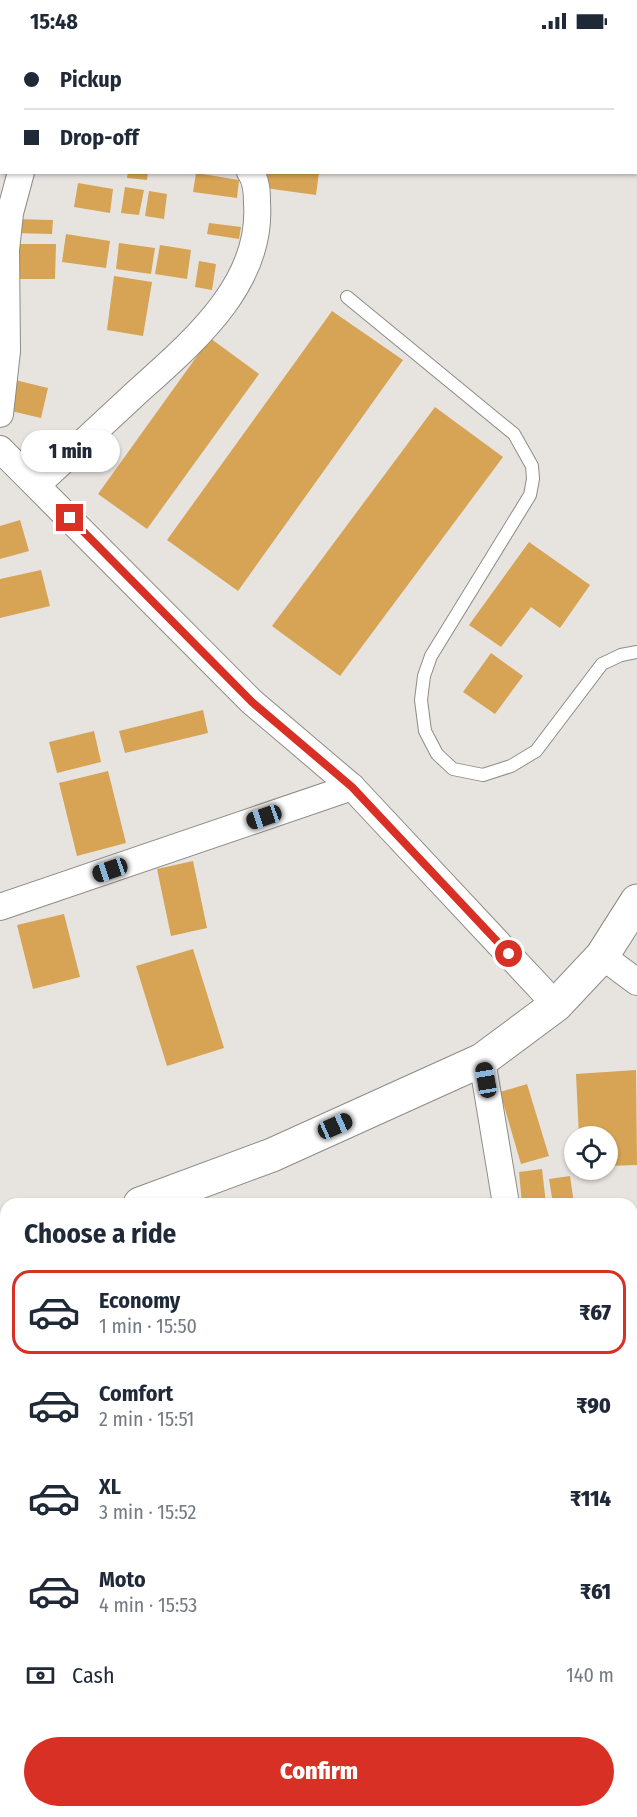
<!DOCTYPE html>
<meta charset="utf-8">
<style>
:root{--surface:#fff;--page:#f2f2f3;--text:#1f2937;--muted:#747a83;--line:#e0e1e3;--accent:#d93025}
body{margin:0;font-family:"Fira Sans Condensed",sans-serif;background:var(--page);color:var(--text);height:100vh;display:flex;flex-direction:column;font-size:22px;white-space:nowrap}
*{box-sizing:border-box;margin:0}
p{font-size:20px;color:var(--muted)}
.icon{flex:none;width:33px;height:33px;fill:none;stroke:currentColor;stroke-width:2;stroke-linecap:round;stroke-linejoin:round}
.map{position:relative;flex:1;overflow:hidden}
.side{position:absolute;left:0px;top:1156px;width:638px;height:620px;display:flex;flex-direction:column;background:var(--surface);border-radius:18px 18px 0 0;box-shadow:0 2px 4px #0004}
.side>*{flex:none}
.guide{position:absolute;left:0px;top:0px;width:638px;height:132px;box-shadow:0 2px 4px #0004;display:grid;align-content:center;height:132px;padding:0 24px;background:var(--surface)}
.fabs{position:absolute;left:564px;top:1084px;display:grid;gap:12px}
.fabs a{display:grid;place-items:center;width:54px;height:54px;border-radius:50%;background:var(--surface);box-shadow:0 2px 4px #0004;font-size:30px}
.end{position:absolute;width:27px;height:27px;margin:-14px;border:8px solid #d93025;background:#fff;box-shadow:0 0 0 3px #fff}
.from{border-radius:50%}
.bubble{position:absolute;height:42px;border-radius:21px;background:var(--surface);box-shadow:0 2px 4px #0004;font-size:20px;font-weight:800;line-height:42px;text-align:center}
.car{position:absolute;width:18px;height:36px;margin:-18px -9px;border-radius:8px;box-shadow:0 0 4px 2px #0007;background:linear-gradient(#222 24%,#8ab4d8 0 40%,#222 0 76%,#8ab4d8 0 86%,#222 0)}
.guide b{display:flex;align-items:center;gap:21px;height:57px;font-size:22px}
.guide b+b{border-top:2px solid var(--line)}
.guide i{width:15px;height:15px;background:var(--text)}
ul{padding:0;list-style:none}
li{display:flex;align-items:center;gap:18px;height:84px;margin:0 12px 9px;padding:0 12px;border:3px solid transparent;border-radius:18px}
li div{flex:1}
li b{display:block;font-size:22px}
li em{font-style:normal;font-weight:800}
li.active{border-color:var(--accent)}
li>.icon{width:54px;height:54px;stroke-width:1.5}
h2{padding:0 24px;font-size:27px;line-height:72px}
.pay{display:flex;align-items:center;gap:15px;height:66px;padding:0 24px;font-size:22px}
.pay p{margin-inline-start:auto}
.button{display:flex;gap:12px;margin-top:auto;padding:12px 24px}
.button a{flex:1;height:69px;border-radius:36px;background:var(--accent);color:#fff;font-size:24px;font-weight:800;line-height:69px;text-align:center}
.status{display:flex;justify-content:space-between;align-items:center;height:42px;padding:0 30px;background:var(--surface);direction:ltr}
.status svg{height:16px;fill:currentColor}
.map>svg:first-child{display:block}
.building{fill:#d7a354}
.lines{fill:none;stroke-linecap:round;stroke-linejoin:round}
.lane-casing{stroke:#8d8b87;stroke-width:14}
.street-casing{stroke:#8d8b87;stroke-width:28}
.primary-casing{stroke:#8d8b87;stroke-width:35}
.lane{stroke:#fff;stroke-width:12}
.street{stroke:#fff;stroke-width:26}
.primary{stroke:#fff;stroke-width:33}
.route{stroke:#d93025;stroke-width:8}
</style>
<div class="status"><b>15:48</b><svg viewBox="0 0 49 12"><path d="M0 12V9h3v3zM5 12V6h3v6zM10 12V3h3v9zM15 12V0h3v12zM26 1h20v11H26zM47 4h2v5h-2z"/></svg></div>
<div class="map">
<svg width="637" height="1775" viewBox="0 0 637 1775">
<rect width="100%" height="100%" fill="#e7e4e0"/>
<g class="building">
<polygon points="128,130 148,130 147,138 127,136"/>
<polygon points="267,130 319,130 316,153 265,146"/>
<polygon points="196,131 239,138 237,156 193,150"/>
<polygon points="78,141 113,147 110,171 74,165"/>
<polygon points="125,145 144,148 139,173 121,171"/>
<polygon points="149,149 167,152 164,177 145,174"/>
<polygon points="13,177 53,178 52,192 12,191"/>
<polygon points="209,181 241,185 239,197 207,192"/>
<polygon points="66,192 110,199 106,226 62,220"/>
<polygon points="119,201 155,206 151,232 116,227"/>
<polygon points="16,202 56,202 55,237 16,237"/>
<polygon points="160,203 191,208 187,237 155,232"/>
<polygon points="199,219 216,222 212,248 195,245"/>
<polygon points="114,234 152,240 143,294 107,288"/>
<polygon points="332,269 403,318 238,549 167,498"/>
<polygon points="210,296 259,332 147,487 98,452"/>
<polygon points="15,338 48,346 41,376 7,368"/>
<polygon points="435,365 503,415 340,634 272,584"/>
<polygon points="20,478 29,509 0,517 0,484"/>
<polygon points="529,500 590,543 560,586 531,565 501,605 469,583"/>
<polygon points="41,528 50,564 0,576 0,537"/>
<polygon points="491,611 523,634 495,672 463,650"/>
<polygon points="203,668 208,691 125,711 119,689"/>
<polygon points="94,689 101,720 57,731 49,700"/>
<polygon points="108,729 126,801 77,814 59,741"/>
<polygon points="193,819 207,886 171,894 157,827"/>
<polygon points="64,872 80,935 33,947 17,883"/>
<polygon points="193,907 224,1006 167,1024 136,924"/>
<polygon points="636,1028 637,1123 608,1124 608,1095 579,1095 576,1032"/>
<polygon points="527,1042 549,1114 521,1122 500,1050"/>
<polygon points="542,1127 546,1162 522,1162 519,1130"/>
<polygon points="570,1134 574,1162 553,1162 549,1137"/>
<polygon points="632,1199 635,1199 637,1216 637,1243 632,1244"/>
<polygon points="637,1252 637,1283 632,1284 632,1253"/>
<polygon points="637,1294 637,1324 632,1324 632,1295"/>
<polygon points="637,1329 637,1380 632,1380 632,1330"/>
<polygon points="637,1387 637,1448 632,1449 632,1388"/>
<polygon points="637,1464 637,1517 632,1517 632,1465"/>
<polygon points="637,1589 637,1634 632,1635 632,1590"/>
</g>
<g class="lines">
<defs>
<polyline id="lane" points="347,255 514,392 532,424 533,437 530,453 431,614 424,634 421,658 425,689 437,712 453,727 483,733 511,724 536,709 602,622 621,613 637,610"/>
<g id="street">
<polyline points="342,0 342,2"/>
<polyline points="551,2 551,0"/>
<polyline points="0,70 2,70"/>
<polyline points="636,113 637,113"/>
<polyline points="0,372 7,309 6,208 10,171 21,130"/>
<polyline points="0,407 252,660 352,745 556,963"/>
<path d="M 37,443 C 69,413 102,383 134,353 C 189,303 263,244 257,161 C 257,151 257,139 250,130"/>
<polyline points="0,865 352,745"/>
<polyline points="602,914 637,940"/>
<polyline points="482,1018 506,1162"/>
<polyline points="554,1770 554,1775"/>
<polyline points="166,1775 166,1770"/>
</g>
<g id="primary">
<polyline points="140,1162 272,1113 482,1018 556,963 602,914 637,859"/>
<polyline points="0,1215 6,1213"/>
</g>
</defs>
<use href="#lane" class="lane-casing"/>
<use href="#street" class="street-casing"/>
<use href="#primary" class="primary-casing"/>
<use href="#lane" class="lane"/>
<use href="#street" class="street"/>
<use href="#primary" class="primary"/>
</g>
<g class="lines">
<polyline class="route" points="70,476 252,660 352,745 509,912"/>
</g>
</svg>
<div class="fabs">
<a><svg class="icon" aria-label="locate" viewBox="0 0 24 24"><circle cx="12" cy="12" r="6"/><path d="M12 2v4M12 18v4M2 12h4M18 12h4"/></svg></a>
</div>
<i class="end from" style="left:509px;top:912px"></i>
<i class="end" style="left:70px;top:476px"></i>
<div class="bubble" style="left:21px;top:388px;width:99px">1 min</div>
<i class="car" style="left:264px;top:775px;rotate:251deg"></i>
<i class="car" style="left:110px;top:828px;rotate:251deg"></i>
<i class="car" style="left:486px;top:1038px;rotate:350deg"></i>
<i class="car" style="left:335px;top:1084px;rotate:66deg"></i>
<div class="guide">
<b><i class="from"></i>Pickup</b>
<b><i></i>Drop-off</b>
</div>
<section class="side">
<h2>Choose a ride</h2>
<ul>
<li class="active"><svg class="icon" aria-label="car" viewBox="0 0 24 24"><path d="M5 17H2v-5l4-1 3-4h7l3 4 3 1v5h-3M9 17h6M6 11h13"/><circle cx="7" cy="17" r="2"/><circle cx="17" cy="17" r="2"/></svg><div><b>Economy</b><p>1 min · 15:50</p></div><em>₹67</em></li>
<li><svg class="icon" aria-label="car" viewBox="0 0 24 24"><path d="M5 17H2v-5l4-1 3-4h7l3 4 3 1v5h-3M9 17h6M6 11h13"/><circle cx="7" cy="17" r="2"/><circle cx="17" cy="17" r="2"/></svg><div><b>Comfort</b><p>2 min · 15:51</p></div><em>₹90</em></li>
<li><svg class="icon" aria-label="car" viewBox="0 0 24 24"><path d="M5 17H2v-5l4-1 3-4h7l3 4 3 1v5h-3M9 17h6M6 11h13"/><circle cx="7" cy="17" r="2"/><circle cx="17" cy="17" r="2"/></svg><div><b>XL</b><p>3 min · 15:52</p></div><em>₹114</em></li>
<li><svg class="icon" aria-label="car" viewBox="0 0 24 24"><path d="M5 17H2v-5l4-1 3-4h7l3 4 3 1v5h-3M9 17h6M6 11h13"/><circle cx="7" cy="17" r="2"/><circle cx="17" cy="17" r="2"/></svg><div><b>Moto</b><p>4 min · 15:53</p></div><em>₹61</em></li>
</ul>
<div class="pay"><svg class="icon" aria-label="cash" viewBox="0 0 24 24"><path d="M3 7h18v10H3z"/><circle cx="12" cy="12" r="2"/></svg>Cash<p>140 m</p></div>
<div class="button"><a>Confirm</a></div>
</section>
</div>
